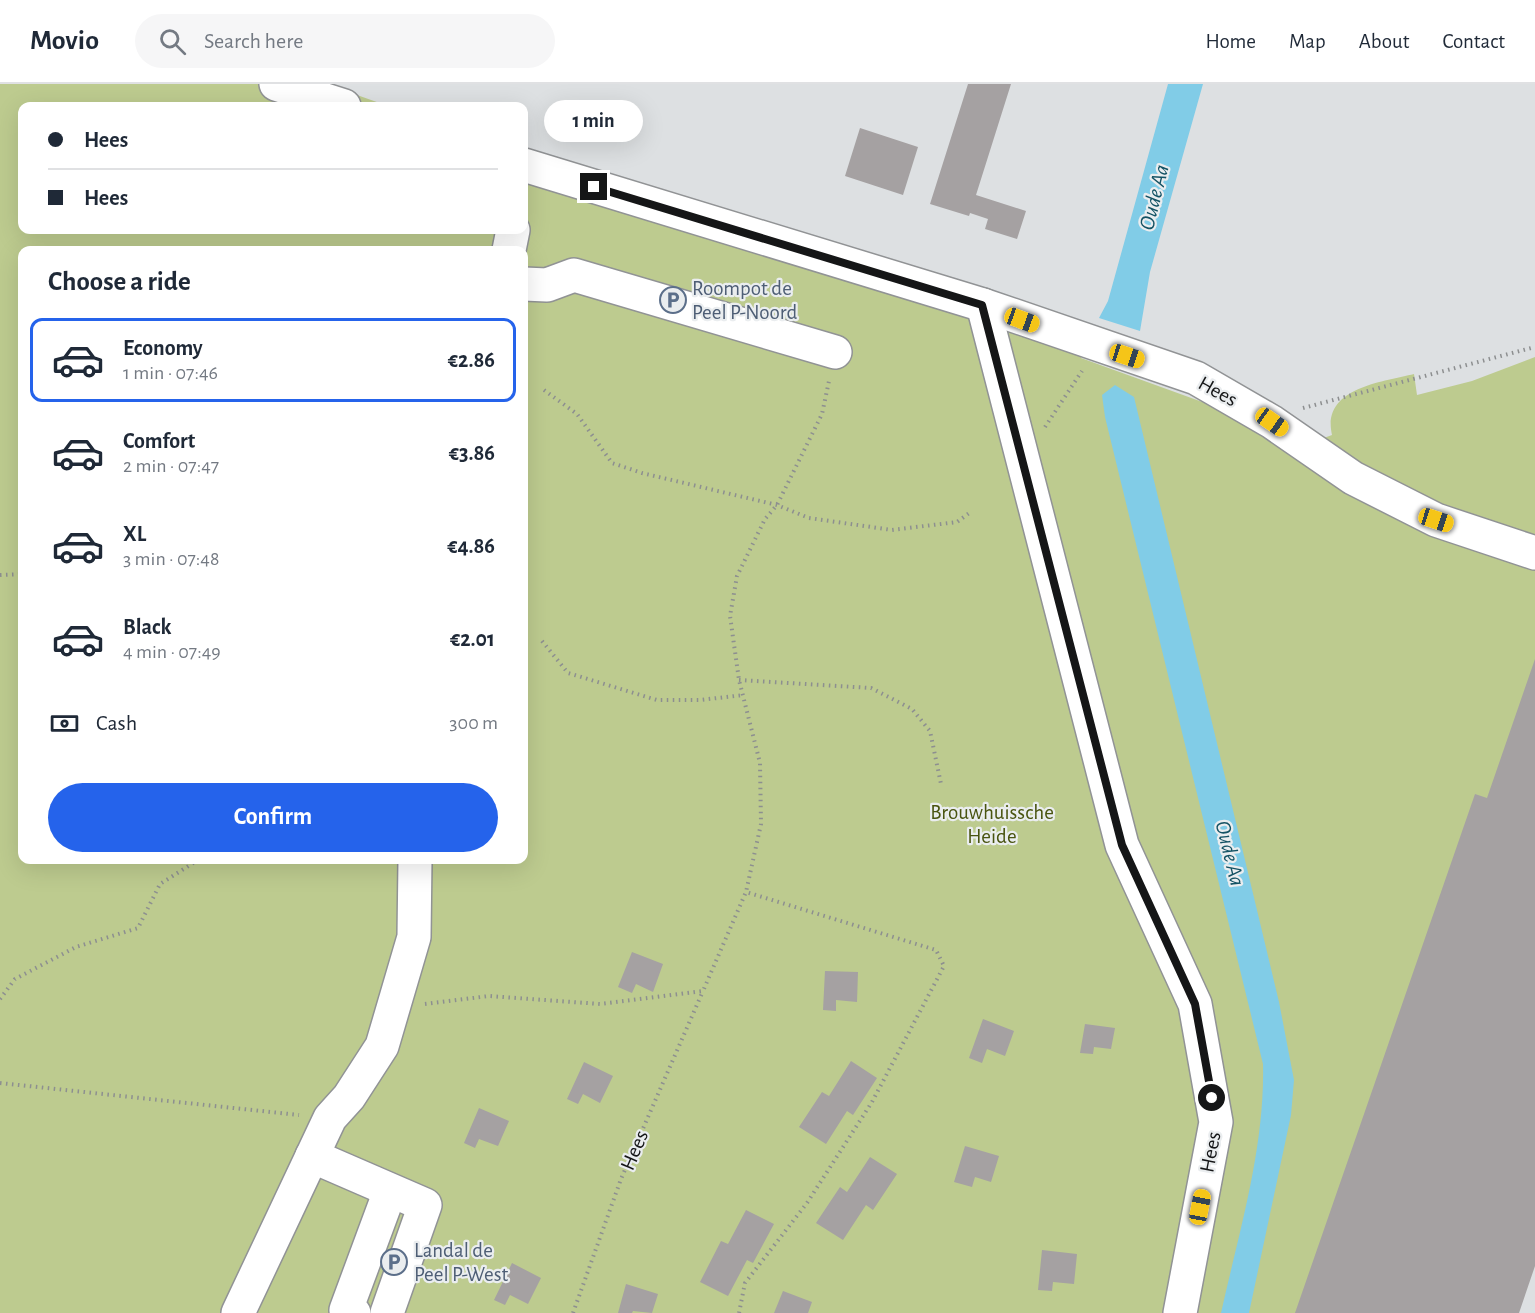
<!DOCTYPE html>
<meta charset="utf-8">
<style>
:root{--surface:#fff;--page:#f6f6f7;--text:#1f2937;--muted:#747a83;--line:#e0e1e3;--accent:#2563eb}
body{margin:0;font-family:"Alegreya Sans",sans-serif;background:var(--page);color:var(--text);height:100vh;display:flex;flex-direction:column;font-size:22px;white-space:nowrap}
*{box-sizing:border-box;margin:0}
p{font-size:20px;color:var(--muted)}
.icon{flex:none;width:33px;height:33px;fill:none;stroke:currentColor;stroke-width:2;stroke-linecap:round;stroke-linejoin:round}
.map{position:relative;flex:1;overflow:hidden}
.side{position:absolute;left:18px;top:162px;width:510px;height:618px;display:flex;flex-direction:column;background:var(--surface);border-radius:12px;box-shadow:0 6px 24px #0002}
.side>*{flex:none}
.banner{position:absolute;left:18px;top:18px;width:510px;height:132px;border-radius:12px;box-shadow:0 6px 24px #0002;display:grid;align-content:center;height:132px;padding:0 30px;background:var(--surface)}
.end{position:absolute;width:27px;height:27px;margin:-14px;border:8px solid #151617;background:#fff;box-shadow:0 0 0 3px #fff}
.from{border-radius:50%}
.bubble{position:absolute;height:42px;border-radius:21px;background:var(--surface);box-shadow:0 6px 24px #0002;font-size:20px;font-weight:700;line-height:42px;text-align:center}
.car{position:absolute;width:18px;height:36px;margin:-18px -9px;border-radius:8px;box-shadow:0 0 4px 2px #0007;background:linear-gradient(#f5c518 24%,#345 0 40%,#f5c518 0 76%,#345 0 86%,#f5c518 0)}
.banner b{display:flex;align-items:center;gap:21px;height:57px;font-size:22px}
.banner b+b{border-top:2px solid var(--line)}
.banner i{width:15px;height:15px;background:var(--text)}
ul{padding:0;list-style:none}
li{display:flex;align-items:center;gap:18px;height:84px;margin:0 12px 9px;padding:0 18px;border:3px solid transparent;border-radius:12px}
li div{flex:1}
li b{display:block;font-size:22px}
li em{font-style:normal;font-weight:700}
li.on{border-color:var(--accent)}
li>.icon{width:54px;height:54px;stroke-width:1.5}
h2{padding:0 30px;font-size:27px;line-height:72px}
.pay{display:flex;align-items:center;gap:15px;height:66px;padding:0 30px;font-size:22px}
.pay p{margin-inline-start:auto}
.action{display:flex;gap:12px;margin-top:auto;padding:12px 30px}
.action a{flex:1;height:69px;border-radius:36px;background:var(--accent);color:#fff;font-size:24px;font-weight:700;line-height:69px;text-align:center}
header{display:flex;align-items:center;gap:36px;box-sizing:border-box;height:84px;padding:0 30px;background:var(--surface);border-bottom:2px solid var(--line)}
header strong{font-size:28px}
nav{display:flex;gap:33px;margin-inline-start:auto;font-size:21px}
.search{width:420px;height:54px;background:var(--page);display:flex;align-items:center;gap:15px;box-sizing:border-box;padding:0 21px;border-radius:33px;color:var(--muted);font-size:22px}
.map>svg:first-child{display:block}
.green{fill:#bdcb8f;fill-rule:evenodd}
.water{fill:#81cce7}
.building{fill:#a5a1a2}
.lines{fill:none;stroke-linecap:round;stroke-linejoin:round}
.minor-casing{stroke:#919395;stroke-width:36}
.path{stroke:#8d8f90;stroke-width:4;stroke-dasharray:1.5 4.5;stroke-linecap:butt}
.minor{stroke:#fff;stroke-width:33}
.route{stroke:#151617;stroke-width:8}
.labels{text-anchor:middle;stroke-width:4.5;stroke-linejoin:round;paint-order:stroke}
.service-label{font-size:21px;fill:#4e5e75;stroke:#eaedef;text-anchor:start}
.street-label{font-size:21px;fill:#151617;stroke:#eaedef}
.park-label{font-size:21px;fill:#495410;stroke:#eaedef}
.water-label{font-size:22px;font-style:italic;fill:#135264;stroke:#eaedef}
</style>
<header>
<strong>Movio</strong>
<div class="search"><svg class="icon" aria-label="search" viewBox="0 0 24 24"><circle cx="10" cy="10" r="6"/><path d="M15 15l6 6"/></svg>Search here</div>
<nav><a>Home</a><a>Map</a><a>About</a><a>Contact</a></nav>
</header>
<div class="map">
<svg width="1535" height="1229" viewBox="0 0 1535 1229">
<rect width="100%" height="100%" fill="#dde0e2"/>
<path class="green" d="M 0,0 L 326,0 L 388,22 L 22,22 L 22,146 L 524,146 L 524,72 L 1083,265 L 1081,274 L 1313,358 L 1332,351 C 1321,304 1382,298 1414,290 L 1417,311 L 1472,297 L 1535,273 L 1535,634 L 1305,1229 L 0,1229 ZM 22,166 L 524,166 L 524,776 L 22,776 Z"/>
<g class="water">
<polygon points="1168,0 1203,0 1150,188 1140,247 1099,234 1108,217"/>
<path d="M 1115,301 L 1134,313 L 1279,918 L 1294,996 L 1291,1031 L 1249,1229 L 1221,1229 C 1239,1148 1265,1064 1263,980 L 1105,333 L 1102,311 Z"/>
</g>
<g class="building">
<polygon points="968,0 1011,0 976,111 1026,127 1017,155 985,145 988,135 970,129 969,132 930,120"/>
<polygon points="860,44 918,63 903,111 845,92"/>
<polygon points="1535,575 1535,1182 1519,1229 1295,1229 1475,710 1487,714"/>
<polygon points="632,868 663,880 653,908 636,900 632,909 618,903"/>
<polygon points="825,887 858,888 857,918 836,916 836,927 823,926"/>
<polygon points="983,935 1014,947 1005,972 987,965 982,979 969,974"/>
<polygon points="1085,940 1115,944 1111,965 1094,963 1093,970 1080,969"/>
<polygon points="851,977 877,994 853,1031 847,1027 826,1060 799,1043 822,1008 829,1012"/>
<polygon points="584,978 613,992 600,1019 583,1010 578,1020 567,1015"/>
<polygon points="479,1024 509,1037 498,1062 479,1055 475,1064 464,1059"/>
<polygon points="965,1062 999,1072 991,1098 975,1093 972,1103 954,1098"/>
<polygon points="870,1073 897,1090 873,1126 866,1121 843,1156 816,1139 840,1103 847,1108"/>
<polygon points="746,1126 774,1140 753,1179 747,1176 728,1212 700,1198 721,1157 728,1160"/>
<polygon points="1042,1166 1077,1170 1074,1200 1053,1198 1052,1207 1038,1206"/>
<polygon points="512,1179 541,1194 528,1220 510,1211 505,1221 494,1216"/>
<polygon points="626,1200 658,1210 652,1229 633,1227 632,1229 618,1229"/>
<polygon points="783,1207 812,1218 808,1229 774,1229"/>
</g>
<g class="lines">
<defs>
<g id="minor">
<polyline points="276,0 344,22"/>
<polyline points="524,81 983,221 1196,294 1272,338 1353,394 1436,436 1535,469"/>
<polyline points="509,166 513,146"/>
<polyline points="524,200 547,201 574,191 835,268"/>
<polyline points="983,221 1122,761 1195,920 1216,1038 1180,1229"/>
<polyline points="312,1072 425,1121 387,1229"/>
<polyline points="238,1229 330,1034 349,1013 382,962 414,853 415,776"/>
<polyline points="354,1229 346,1226 390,1107"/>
</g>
</defs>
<use href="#minor" class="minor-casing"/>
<g class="path">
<polyline points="544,306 577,330 612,379 642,389 777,421 809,434 892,446 957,438 972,427"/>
<polyline points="1303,324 1535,263"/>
<polyline points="1045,343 1082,287"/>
<polyline points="0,491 22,490"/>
<polyline points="542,557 568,589 657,616 700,616 744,611"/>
<polyline points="739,596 871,604 912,625 930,647 941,700"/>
<polyline points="0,915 15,895 76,863 138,844 160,800 198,776"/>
<polyline points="425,920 489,912 600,920 703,907 746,808 761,740 760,679 739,596 730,532 737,492 765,435 777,421 822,330 829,297"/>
<polyline points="0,999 299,1031"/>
<polyline points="573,1229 621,1095 703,907"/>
<polyline points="739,1229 745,1199 807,1119 872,1018 944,882 936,866 746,808"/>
</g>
<use href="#minor" class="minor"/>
</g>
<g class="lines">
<polyline class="route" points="594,103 982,221 1122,761 1195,920 1212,1014"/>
</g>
<defs>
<symbol id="parking-ring" viewBox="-11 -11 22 22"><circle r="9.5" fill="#eaedef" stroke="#5c6f8a" stroke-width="1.5"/><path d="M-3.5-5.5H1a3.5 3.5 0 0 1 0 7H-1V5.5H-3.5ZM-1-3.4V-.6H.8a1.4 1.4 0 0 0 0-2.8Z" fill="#5c6f8a"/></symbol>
</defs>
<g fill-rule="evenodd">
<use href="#parking-ring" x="658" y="201" width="30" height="30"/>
<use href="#parking-ring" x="379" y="1163" width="30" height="30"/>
</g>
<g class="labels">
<g class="service-label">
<text x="692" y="211">Roompot de<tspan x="692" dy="24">Peel P-Noord</tspan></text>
<text x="414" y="1173">Landal de<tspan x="414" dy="24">Peel P-West</tspan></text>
</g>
<g class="street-label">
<text transform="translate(1218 307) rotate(29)" y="7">Hees</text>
<text transform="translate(634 1066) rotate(-67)" y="7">Hees</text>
<text transform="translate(1210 1068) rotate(-79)" y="7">Hees</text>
</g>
<g class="park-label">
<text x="992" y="735">Brouwhuissche<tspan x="992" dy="24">Heide</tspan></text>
</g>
<g class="water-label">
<text transform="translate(1153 113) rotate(-76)" y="8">Oude Aa</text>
<text transform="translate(1231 769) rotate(76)" y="8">Oude Aa</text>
</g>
</g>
</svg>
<i class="end from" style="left:1212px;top:1014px"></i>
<i class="end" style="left:594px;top:103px"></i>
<div class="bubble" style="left:544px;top:16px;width:99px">1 min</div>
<i class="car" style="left:1022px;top:236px;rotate:110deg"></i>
<i class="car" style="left:1127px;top:272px;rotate:108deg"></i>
<i class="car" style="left:1272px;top:338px;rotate:125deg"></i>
<i class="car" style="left:1436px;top:436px;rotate:108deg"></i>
<i class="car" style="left:1200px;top:1123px;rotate:11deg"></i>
<div class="banner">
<b><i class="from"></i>Hees</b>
<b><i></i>Hees</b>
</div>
<section class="side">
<h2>Choose a ride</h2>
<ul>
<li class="on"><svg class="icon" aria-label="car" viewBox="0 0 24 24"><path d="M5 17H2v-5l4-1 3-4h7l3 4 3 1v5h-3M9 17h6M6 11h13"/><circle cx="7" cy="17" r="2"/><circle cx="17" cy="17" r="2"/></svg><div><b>Economy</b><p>1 min · 07:46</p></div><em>€2.86</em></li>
<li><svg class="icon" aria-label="car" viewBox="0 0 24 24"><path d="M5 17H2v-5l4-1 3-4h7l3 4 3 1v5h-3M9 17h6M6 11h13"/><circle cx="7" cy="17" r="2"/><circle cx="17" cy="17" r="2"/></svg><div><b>Comfort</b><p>2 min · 07:47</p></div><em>€3.86</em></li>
<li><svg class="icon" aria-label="car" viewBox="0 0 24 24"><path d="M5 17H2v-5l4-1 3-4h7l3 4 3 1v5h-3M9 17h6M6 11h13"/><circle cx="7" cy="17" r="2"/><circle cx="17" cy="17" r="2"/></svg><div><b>XL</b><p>3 min · 07:48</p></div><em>€4.86</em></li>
<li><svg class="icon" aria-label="car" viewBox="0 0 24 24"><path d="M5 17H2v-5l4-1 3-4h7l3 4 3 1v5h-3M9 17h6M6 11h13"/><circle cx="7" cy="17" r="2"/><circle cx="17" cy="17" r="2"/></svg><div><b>Black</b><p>4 min · 07:49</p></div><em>€2.01</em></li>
</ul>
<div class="pay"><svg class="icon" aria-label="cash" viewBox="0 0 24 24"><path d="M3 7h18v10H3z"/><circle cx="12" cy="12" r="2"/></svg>Cash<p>300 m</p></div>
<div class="action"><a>Confirm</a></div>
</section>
</div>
